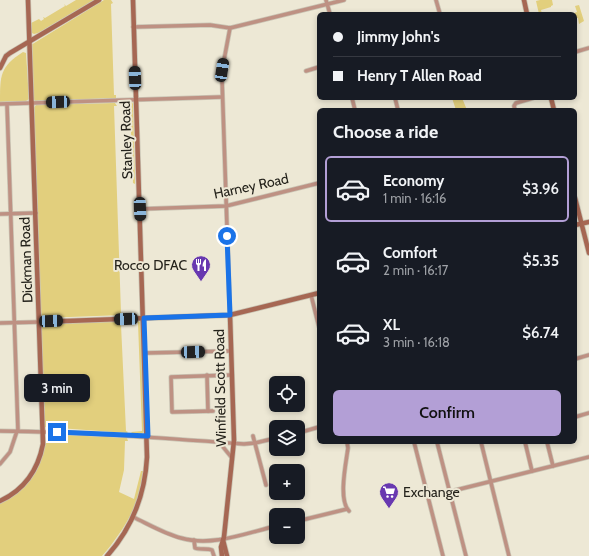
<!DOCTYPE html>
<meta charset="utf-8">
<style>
:root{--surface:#171b24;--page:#20242c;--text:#f1f3f6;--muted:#9ea1a6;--line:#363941;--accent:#b39fd6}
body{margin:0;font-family:Cabin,sans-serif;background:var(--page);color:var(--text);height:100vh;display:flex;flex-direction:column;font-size:15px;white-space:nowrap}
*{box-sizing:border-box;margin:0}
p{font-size:13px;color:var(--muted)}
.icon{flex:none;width:22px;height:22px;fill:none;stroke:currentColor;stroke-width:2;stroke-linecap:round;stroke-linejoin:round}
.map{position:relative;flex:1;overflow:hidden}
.panel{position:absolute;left:317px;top:108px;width:260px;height:336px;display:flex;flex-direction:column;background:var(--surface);border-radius:6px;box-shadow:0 2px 6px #0003}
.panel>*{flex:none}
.banner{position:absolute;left:317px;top:12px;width:260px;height:88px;border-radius:6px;box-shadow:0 2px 6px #0003;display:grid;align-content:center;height:88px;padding:0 16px;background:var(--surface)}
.buttons{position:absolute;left:269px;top:376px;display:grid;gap:8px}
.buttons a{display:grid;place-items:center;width:36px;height:36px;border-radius:6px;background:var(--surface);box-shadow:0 2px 6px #0003;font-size:20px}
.end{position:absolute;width:18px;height:18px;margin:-9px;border:5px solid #1a73e8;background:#fff;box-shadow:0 0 0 2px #fff}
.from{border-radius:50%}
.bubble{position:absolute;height:28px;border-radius:6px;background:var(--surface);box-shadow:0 2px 6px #0003;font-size:13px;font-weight:600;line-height:28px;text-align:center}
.car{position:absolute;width:12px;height:24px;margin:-12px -6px;border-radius:5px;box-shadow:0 0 3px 1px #0007;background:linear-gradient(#222 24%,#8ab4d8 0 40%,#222 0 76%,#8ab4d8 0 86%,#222 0)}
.banner b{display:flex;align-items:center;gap:14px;height:38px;font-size:15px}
.banner b+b{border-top:1px solid var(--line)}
.banner i{width:10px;height:10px;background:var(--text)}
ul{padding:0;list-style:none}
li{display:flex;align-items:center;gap:12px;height:66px;margin:0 8px 6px;padding:0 8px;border:2px solid transparent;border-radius:6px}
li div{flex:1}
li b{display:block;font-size:15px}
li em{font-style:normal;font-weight:600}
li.on{border-color:var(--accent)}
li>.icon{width:36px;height:36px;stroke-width:1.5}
h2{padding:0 16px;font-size:18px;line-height:48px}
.button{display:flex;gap:8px;margin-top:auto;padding:8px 16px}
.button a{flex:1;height:46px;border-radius:6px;background:var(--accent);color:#111;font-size:16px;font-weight:600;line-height:46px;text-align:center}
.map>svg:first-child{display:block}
.green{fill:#e2cf7d}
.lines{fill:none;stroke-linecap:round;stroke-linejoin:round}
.street-casing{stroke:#c9c4b4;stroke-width:5}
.secondary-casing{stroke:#c9c4b4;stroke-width:6}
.street{stroke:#be9183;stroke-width:3.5}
.secondary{stroke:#a66753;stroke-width:4.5}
.route{stroke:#1a73e8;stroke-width:5}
.labels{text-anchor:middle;stroke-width:4;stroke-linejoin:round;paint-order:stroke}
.street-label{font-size:14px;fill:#24221b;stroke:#ede8d5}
.poi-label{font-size:14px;fill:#24221b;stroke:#ede8d5;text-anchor:end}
</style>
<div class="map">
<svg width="589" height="556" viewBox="0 0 589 556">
<rect width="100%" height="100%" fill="#ede8d5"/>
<g class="green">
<polygon points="76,0 94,0 38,33 34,34 32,33 31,23 39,19 41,21 44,19 43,17 45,18 65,6 64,4 66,6"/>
<polygon points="104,0 111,0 113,3 111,4 114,95 116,95 116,98 35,101 33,98 31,45"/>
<polygon points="540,0 552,0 553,5 551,6 551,7 541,10 542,14 539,14 536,1"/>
<polygon points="579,5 584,21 579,24 578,18 575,18 575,14 574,13 577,12 575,6"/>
<path d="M 23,52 L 26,53 L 29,99 L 26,101 L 0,102 C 0,75 0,67 23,52 Z"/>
<polygon points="452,98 462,98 467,110 456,110"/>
<polygon points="129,102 132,102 133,104 135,184 133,183 130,106 128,105"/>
<polygon points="115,103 117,106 114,106 121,313 124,313 123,315 43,318 41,316 33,109 36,105"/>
<polygon points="138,320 141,324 144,431 142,434 133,434 131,432 142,431 138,323 136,322 127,321"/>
<polygon points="123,321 124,324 121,325 126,431 128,432 127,433 45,427 41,326 44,324"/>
<path d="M 48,434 L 127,438 L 128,441 L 125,441 L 124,470 L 119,492 L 134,499 L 141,471 L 143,471 C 146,497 119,537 102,556 L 0,556 L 0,503 C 30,488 42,470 46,436 Z"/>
</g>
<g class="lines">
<defs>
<g id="street">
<polyline points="326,0 330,14"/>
<polyline points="436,0 440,14"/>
<polyline points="133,27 210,25 230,28 344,0"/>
<polyline points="575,52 589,48"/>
<polyline points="306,71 319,67"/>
<polyline points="352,98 355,110"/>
<polyline points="395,98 398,110"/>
<polyline points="0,104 222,97"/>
<polyline points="7,104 18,431"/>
<polyline points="515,110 514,106 516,103 533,98"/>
<polyline points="140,209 226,206 319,183"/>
<polyline points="0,214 36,213"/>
<polyline points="311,295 319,327"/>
<polyline points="230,315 222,79 224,60 230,28"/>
<polyline points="0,323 39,322"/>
<polyline points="145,353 231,351"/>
<polyline points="575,359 589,355"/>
<polyline points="207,375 208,411"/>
<polyline points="213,411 172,412 171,377 232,375"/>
<polyline points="575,417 589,413"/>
<path d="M 0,431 C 82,432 163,438 244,444 L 255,443 L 276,438"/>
<polyline points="298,433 319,427"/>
<polyline points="253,436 266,485"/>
<polyline points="219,442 232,458"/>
<path d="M 347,442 L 348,448 C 346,463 338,500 349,511"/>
<polyline points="414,442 443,556"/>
<polyline points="437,442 466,556"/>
<polyline points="481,442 509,556"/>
<polyline points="525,442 532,471"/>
<polyline points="547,442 553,466"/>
<polyline points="0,464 10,452 17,431"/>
<polyline points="428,497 589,457"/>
<path d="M 133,517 C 148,524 165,534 181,538 C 212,547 246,533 276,526"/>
<polyline points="298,521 347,509"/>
<path d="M 194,540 L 195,548 C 200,550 207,548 212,550 L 214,556"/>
</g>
<g id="secondary">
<polyline points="524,0 527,14"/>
<polyline points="0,68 6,56 10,53 99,0"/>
<polyline points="551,98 554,110"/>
<polyline points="575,198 589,253"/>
<polyline points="575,225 589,222"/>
<polyline points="39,322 230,315 319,293"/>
<path d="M 0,501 C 24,490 38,470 43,444 L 28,0"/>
<polyline points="223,540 227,556"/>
<path d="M 107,556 C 132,528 145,495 147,457 L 133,0"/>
<polyline points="222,556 221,547 224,537 234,440 230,315"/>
</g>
</defs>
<use href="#street" class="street-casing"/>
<use href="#secondary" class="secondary-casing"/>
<use href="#street" class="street"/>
<use href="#secondary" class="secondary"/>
</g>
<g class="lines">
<polyline class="route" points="57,432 148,436 144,318 230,315 227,236"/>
</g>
<defs>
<symbol id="restaurant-pin" viewBox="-11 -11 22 30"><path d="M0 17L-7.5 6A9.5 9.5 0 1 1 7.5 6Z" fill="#6838b0" stroke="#ede8d5"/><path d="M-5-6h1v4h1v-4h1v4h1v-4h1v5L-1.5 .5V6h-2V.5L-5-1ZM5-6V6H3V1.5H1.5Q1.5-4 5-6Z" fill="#fff"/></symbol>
<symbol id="supermarket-pin" viewBox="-11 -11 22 30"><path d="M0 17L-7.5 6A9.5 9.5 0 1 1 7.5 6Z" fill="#6838b0" stroke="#ede8d5"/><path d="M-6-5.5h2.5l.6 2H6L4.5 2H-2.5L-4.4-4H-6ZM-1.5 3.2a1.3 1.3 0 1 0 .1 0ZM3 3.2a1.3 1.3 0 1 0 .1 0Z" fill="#fff"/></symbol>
</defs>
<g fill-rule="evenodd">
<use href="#restaurant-pin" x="190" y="254" width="22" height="30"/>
<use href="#supermarket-pin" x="378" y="481" width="22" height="30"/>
</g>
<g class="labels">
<g class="street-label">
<text transform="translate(126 140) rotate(-92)" y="5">Stanley Road</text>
<text transform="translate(251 186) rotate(-12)" y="5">Harney Road</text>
<text transform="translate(26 260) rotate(-92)" y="5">Dickman Road</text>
<text transform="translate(220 388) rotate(-91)" y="5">Winfield Scott Road</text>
</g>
<g class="poi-label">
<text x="187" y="270">Rocco DFAC</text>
<text x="403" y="497" text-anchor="start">Exchange</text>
</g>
</g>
</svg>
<div class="buttons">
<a><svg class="icon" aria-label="locate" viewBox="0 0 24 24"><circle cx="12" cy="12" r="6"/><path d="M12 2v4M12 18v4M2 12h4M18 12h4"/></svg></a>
<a><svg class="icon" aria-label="layers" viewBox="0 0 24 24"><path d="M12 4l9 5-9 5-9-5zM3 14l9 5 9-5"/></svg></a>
<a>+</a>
<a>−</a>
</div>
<i class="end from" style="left:227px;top:236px"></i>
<i class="end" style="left:57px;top:432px"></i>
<div class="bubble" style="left:24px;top:374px;width:66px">3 min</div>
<i class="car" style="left:222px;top:70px;rotate:9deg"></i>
<i class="car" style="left:135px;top:78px;rotate:358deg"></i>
<i class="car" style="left:58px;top:102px;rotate:268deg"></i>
<i class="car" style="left:140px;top:209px;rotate:178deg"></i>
<i class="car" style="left:126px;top:319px;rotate:268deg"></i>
<i class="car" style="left:51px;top:321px;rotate:88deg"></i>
<i class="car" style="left:193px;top:352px;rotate:88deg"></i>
<div class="banner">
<b><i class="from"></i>Jimmy John's</b>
<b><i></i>Henry T Allen Road</b>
</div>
<section class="panel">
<h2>Choose a ride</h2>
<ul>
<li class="on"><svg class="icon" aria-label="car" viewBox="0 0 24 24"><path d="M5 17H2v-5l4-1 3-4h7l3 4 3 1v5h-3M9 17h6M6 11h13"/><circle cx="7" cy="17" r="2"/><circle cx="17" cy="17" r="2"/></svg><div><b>Economy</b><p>1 min · 16:16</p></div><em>$3.96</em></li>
<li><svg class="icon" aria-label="car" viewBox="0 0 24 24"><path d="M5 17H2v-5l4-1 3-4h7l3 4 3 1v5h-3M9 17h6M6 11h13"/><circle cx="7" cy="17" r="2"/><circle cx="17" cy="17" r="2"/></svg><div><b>Comfort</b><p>2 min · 16:17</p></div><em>$5.35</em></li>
<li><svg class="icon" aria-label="car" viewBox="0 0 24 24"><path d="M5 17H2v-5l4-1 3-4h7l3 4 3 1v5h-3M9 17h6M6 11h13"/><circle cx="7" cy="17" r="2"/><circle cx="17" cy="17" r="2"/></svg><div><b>XL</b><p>3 min · 16:18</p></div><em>$6.74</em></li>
</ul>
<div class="button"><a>Confirm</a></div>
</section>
</div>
